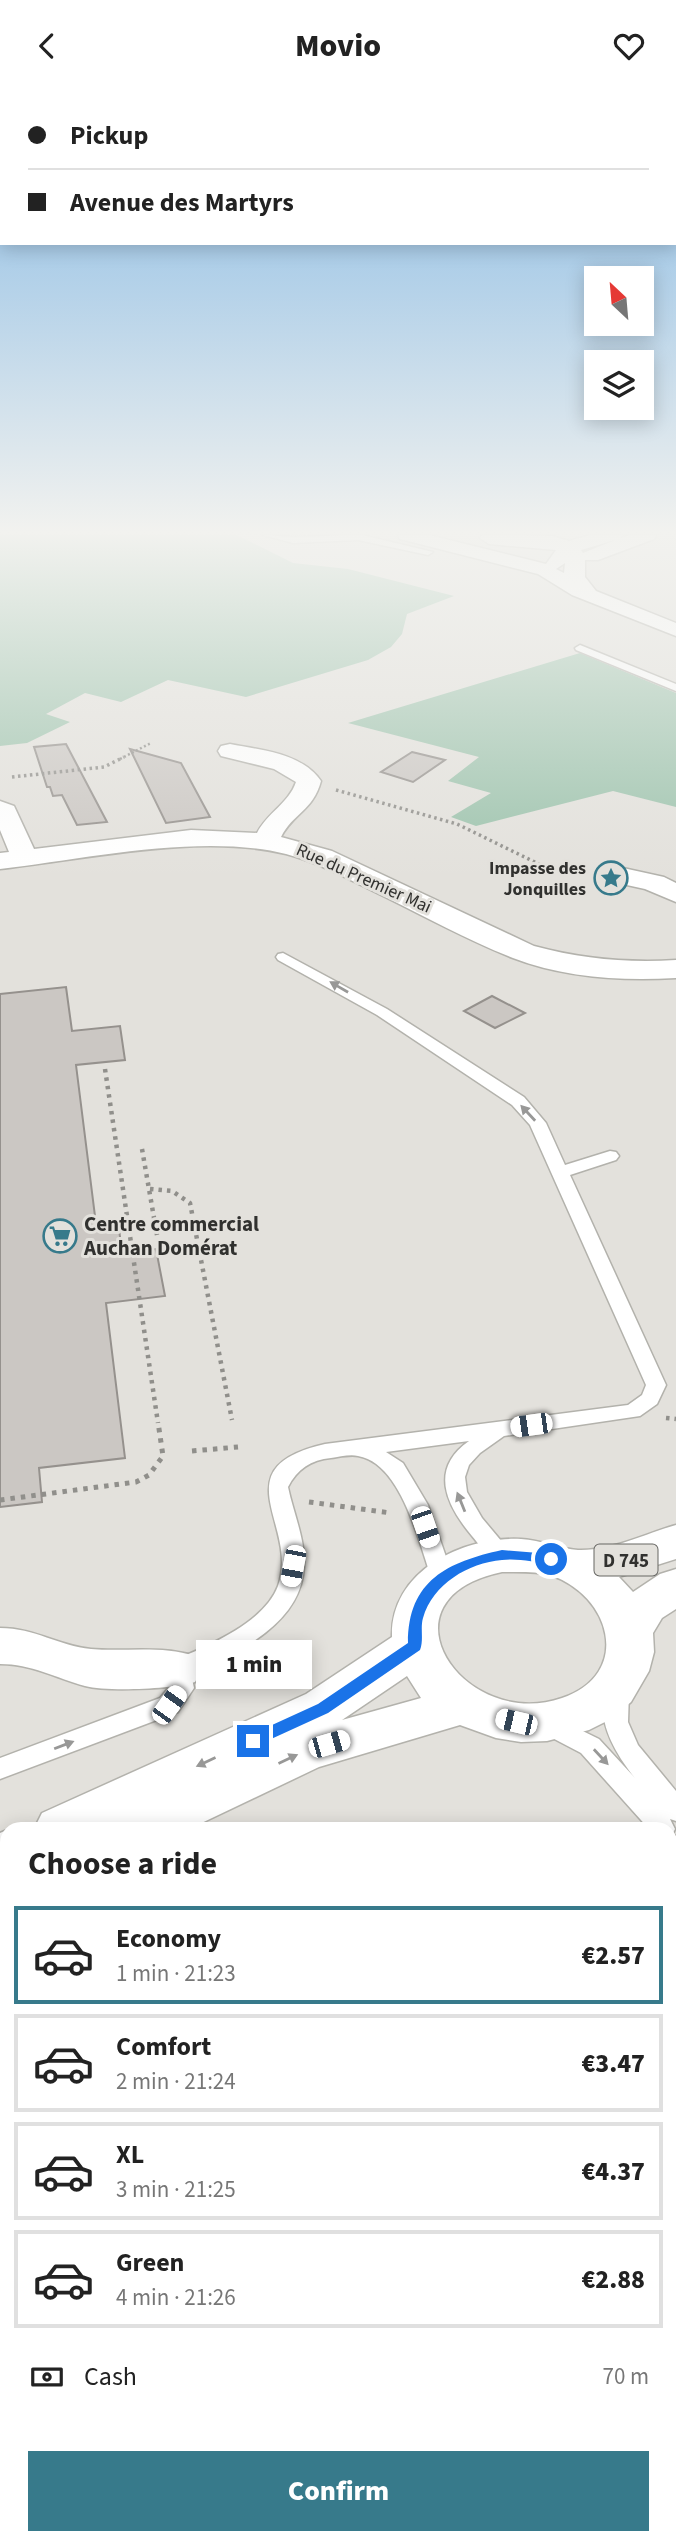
<!DOCTYPE html>
<meta charset="utf-8">
<style>
:root{--surface:#fff;--page:#f2f2f2;--text:#222;--muted:#767676;--line:#e0e0e0;--accent:#377a8b}
body{margin:0;font-family:"Source Sans 3",sans-serif;background:var(--page);color:var(--text);height:100vh;display:flex;flex-direction:column;font-size:26px;white-space:nowrap}
*{box-sizing:border-box;margin:0}
p{font-size:23px;color:var(--muted)}
.icon{flex:none;width:38px;height:38px;fill:none;stroke:currentColor;stroke-width:2;stroke-linecap:round;stroke-linejoin:round}
.map{position:relative;flex:1;overflow:hidden}
.panel{position:absolute;left:0px;top:1731px;width:677px;height:723px;display:flex;flex-direction:column;background:var(--surface);border-radius:21px 21px 0 0;box-shadow:0 4px 18px #0003}
.panel>*{flex:none}
.guide{position:absolute;left:0px;top:0px;width:677px;height:154px;box-shadow:0 4px 18px #0003;display:grid;align-content:center;height:154px;padding:0 28px;background:var(--surface)}
.needle{width:46px;rotate:334deg}
.fabs{position:absolute;left:584px;top:175px;display:grid;gap:14px}
.fabs a{display:grid;place-items:center;width:70px;height:70px;border-radius:0px;background:var(--surface);box-shadow:0 4px 18px #0003;font-size:35px}
.end{position:absolute;width:32px;height:32px;margin:-16px;border:9px solid #1a73e8;background:#fff;box-shadow:0 0 0 4px #fff}
.from{border-radius:50%}
.bubble{position:absolute;height:49px;border-radius:0px;background:var(--surface);box-shadow:0 4px 18px #0003;font-size:23px;font-weight:800;line-height:49px;text-align:center}
.car{position:absolute;width:21px;height:42px;margin:-21px -10px;border-radius:9px;box-shadow:0 0 5px 2px #0007;background:linear-gradient(#fff 24%,#345 0 40%,#fff 0 76%,#345 0 86%,#fff 0)}
.guide b{display:flex;align-items:center;gap:24px;height:66px;font-size:26px}
.guide b+b{border-top:2px solid var(--line)}
.guide i{width:18px;height:18px;background:var(--text)}
ul{padding:0;list-style:none}
li{display:flex;align-items:center;gap:21px;height:98px;margin:0 14px 10px;padding:0 14px;border:4px solid var(--line);border-radius:0px}
li div{flex:1}
li b{display:block;font-size:26px}
li em{font-style:normal;font-weight:800}
li.selected{border-color:var(--accent)}
li>.icon{width:63px;height:63px;stroke-width:1.5}
h2{padding:0 28px;font-size:32px;line-height:84px}
.pay{display:flex;align-items:center;gap:18px;height:77px;padding:0 28px;font-size:26px}
.pay p{margin-inline-start:auto}
.button{display:flex;gap:14px;margin-top:auto;padding:14px 28px}
.button a{flex:1;height:80px;border-radius:0px;background:var(--accent);color:#fff;font-size:28px;font-weight:800;line-height:80px;text-align:center}
header{display:flex;justify-content:space-between;align-items:center;height:91px;padding:0 28px;background:var(--surface);font-size:32px;font-weight:800}
.map>svg:first-child{display:block}
.green{fill:#9dc3ad}
.building{fill:#cbc7c3;stroke:#95918d;stroke-width:2}
.lines{fill:none;stroke-linecap:round;stroke-linejoin:round}
.service-casing{stroke:#b3b2ac;stroke-width:3}
.minor-casing{stroke:#b3b2ac;stroke-width:3}
.primary-casing{stroke:#b3b2ac;stroke-width:3}
.path-far3{stroke:#908f8b;stroke-width:2.5;stroke-dasharray:2 2.5;stroke-linecap:butt}
.path-far2{stroke:#908f8b;stroke-width:3.5;stroke-dasharray:2.5 3.5;stroke-linecap:butt}
.path-far1{stroke:#908f8b;stroke-width:4.5;stroke-dasharray:3.5 5;stroke-linecap:butt}
.path{stroke:#908f8b;stroke-width:5;stroke-dasharray:4.5 6;stroke-linecap:butt}
.service{fill:#fff;fill-rule:evenodd}
.minor{fill:#fff;fill-rule:evenodd}
.primary{fill:#fff;fill-rule:evenodd}
.oneway{fill:#989897}
.route{fill:#1a73e8}
.labels{text-anchor:middle;stroke-width:6;stroke-linejoin:round;paint-order:stroke}
.far-poi-label{font-size:18px;font-weight:bold;fill:#31312f;stroke:#e3e1dc;text-anchor:end}
.far-street-label{font-size:18px;fill:#31312f;stroke:#e3e1dc}
.shield{fill:#e3e1dc;stroke:#666663;stroke-width:2}
.shield-label{font-size:19px;font-weight:bold;fill:#31312f}
.poi-label{font-size:21px;font-weight:bold;fill:#31312f;stroke:#e3e1dc;text-anchor:start}
</style>
<header><svg class="icon" aria-label="back" viewBox="0 0 24 24"><path d="M15 5l-7 7 7 7"/></svg>Movio<svg class="icon" aria-label="heart" viewBox="0 0 24 24"><path d="M12 20l-8-8c-3-5 5-10 8-4 3-6 11-1 8 4z"/></svg></header>
<div class="map">
<svg width="676" height="2453" viewBox="0 0 676 2453">
<rect width="100%" height="100%" fill="#e3e1dc"/>
<g class="green">
<polygon points="0,444 237,444 293,472 348,478 454,505 407,523 402,543 391,556 368,569 246,606 168,589 121,611 85,602 46,623 70,631 27,652 0,655"/>
<polygon points="580,562 676,602 676,716 613,700 476,735 451,726 491,702 448,690 479,666 348,632"/>
</g>
<g class="building">
<polygon points="66,653 107,731 77,734 62,704 53,705 50,696 47,696 34,656"/>
<polygon points="130,658 181,672 210,726 166,732"/>
<polygon points="412,661 445,669 413,691 381,681"/>
<polygon points="66,896 72,940 120,935 125,969 76,974 96,1133 118,1130 122,1162 156,1158 165,1205 106,1212 125,1367 39,1377 42,1411 0,1416 0,903"/>
<polygon points="492,905 525,922 495,937 464,920"/>
</g>
<g class="lines">
<defs>
<g id="service">
<polygon points="263,444 293,446 362,444 433,461 428,464 358,449 293,452"/>
<polygon points="580,554 676,593 676,600 576,559 575,557"/>
<path d="M 283,862 L 387,918 L 524,1006 L 546,1032 L 565,1074 L 610,1060 L 616,1061 L 619,1065 L 616,1069 L 570,1084 L 666,1294 L 657,1313 L 640,1325 L 504,1345 L 480,1362 L 469,1374 L 465,1386 L 467,1401 L 482,1427 L 513,1464 L 510,1470 C 505,1471 499,1473 494,1470 C 486,1464 478,1452 472,1445 C 446,1414 429,1378 469,1350 L 386,1361 L 403,1372 L 428,1414 L 453,1486 L 450,1492 L 442,1494 L 434,1492 L 431,1486 C 419,1451 401,1372 358,1365 C 350,1363 339,1366 331,1367 C 311,1369 297,1378 288,1396 C 293,1421 306,1450 304,1476 C 301,1534 236,1562 191,1583 L 194,1597 L 178,1621 L 0,1688 L 0,1667 L 160,1607 L 170,1595 L 166,1578 L 170,1571 C 203,1557 264,1533 278,1495 C 300,1435 219,1377 325,1353 L 628,1314 L 642,1304 L 646,1294 L 530,1034 L 512,1014 L 377,924 L 278,869 L 276,866 L 278,863 Z"/>
<path d="M 617,1590 L 625,1593 L 629,1600 L 628,1631 L 638,1654 L 676,1700 L 676,1730 L 670,1728 L 675,1738 L 672,1744 L 676,1745 L 676,1777 L 670,1775 L 670,1738 L 649,1738 L 581,1662 L 539,1640 L 536,1633 L 539,1626 L 548,1623 L 599,1648 L 635,1687 C 615,1662 592,1625 609,1593 Z"/>
<polygon points="7,2214 7,2248 0,2251 0,2217"/>
</g>
<g id="minor">
<path d="M 398,444 L 429,444 L 546,473 L 556,459 L 489,453 L 480,447 L 482,444 L 552,445 L 569,450 L 590,444 L 623,444 L 621,447 L 630,444 L 656,444 L 654,448 L 598,469 L 585,469 L 585,486 L 596,500 L 676,532 L 676,545 L 572,504 L 538,483 L 400,448 ZM 615,449 L 583,462 L 581,459 ZM 565,472 L 564,482 L 556,478 Z"/>
<path d="M 230,653 C 261,659 302,662 321,690 C 313,720 293,722 281,746 L 332,760 L 534,855 C 582,868 627,872 676,869 L 676,887 C 621,890 565,887 513,867 C 469,850 426,826 383,805 C 352,790 320,772 286,763 C 201,742 87,768 0,778 L 0,762 L 9,761 L 0,739 L 0,710 L 14,715 L 34,758 L 191,739 L 257,742 C 267,722 289,712 296,691 L 274,678 L 221,665 L 218,660 L 221,655 Z"/>
<polygon points="614,775 664,786 676,792 676,811 645,798 604,789 600,783 604,777"/>
<path d="M 0,1537 C 35,1537 59,1555 91,1558 C 125,1561 161,1554 195,1565 L 202,1578 L 195,1591 C 173,1598 108,1601 85,1595 C 56,1587 31,1573 0,1573 Z"/>
</g>
<g id="primary">
<path d="M 676,1434 L 676,1468 L 619,1486 L 633,1501 L 660,1483 L 676,1478 L 676,1518 L 662,1527 L 653,1542 L 654,1561 L 649,1580 L 631,1611 L 611,1628 L 589,1639 L 547,1650 L 521,1651 L 496,1647 L 460,1634 L 319,1676 L 189,1738 L 34,1738 L 42,1722 L 306,1603 L 392,1546 C 390,1480 463,1445 521,1448 C 541,1449 561,1458 578,1459 C 612,1460 644,1443 676,1434 ZM 502,1481 C 517,1481 535,1480 550,1484 C 611,1504 633,1583 562,1607 C 463,1641 373,1508 502,1481 ZM 407,1585 L 421,1607 L 342,1629 Z"/>
<polygon points="7,1739 7,1822 0,1824 0,1742"/>
</g>
</defs>
<use href="#service" class="service-casing"/>
<use href="#minor" class="minor-casing"/>
<use href="#primary" class="primary-casing"/>
<polyline class="path-far3" points="120,668 151,652"/>
<g class="path-far2">
<polyline points="12,686 104,676 124,666"/>
<polyline points="336,699 457,733 547,777 589,781"/>
</g>
<g class="path-far1">
<polyline points="105,978 158,1332"/>
<polyline points="142,1058 157,1144"/>
<polyline points="150,1098 172,1100 190,1112 232,1329"/>
<polyline points="666,1327 676,1328"/>
</g>
<g class="path">
<polyline points="192,1360 238,1356"/>
<polyline points="0,1409 136,1391 149,1384 163,1365 158,1331"/>
<polyline points="309,1411 391,1422"/>
</g>
<use href="#service" class="service"/>
<use href="#minor" class="minor"/>
<use href="#primary" class="primary"/>
</g>
<defs><path id="oneway-solid" d="M-6-.8H1V-3.2L6.5 0L1 3.2V.8H-6Z" transform="scale(1.75)"/></defs>
<g class="oneway">
<use href="#oneway-solid" transform="translate(339 896) rotate(-150)"/>
<use href="#oneway-solid" transform="translate(528 1022) rotate(-133)"/>
<use href="#oneway-solid" transform="translate(461 1411) rotate(-112)"/>
<use href="#oneway-solid" transform="translate(64 1654) rotate(-21)"/>
<use href="#oneway-solid" transform="translate(601 1666) rotate(47)"/>
<use href="#oneway-solid" transform="translate(288 1668) rotate(-25)"/>
<use href="#oneway-solid" transform="translate(206 1671) rotate(155)"/>
</g>
<linearGradient id="sky" x2="0" y2="1"><stop stop-color="#83b8e4"/><stop offset="0.56" stop-color="#f2f2ef"/><stop offset="1" stop-color="#f2f2ef" stop-opacity="0"/></linearGradient>
<rect width="676" height="787" fill="url(#sky)"/>
<path class="route" d="M 502,1459 L 551,1463 L 557,1468 L 551,1473 C 535,1471 517,1467 502,1469 C 468,1472 433,1493 423,1527 C 420,1537 424,1549 420,1559 L 328,1622 L 258,1654 L 248,1654 L 246,1650 L 248,1645 L 318,1613 L 408,1552 C 408,1489 448,1471 502,1459 Z"/>
<defs>
<symbol id="sight-ring" viewBox="-11 -11 22 22"><circle r="9.5" fill="#e3e1dc" stroke="#377a8b" stroke-width="1.5"/><path d="M0-6L1.8-2.2L6-1.7L2.9 1.2L3.7 5.4L0 3.3L-3.7 5.4L-2.9 1.2L-6-1.7L-1.8-2.2Z" fill="#377a8b"/></symbol>
<symbol id="supermarket-ring" viewBox="-11 -11 22 22"><circle r="9.5" fill="#e3e1dc" stroke="#377a8b" stroke-width="1.5"/><path d="M-6-5.5h2.5l.6 2H6L4.5 2H-2.5L-4.4-4H-6ZM-1.5 3.2a1.3 1.3 0 1 0 .1 0ZM3 3.2a1.3 1.3 0 1 0 .1 0Z" fill="#377a8b"/></symbol>
</defs>
<g fill-rule="evenodd">
<use href="#sight-ring" x="592" y="768" width="38" height="38"/>
<use href="#supermarket-ring" x="41" y="1126" width="38" height="38"/>
</g>
<g class="labels">
<g class="far-poi-label">
<text x="586" y="783">Impasse des<tspan x="586" dy="21">Jonquilles</tspan></text>
</g>
<g class="far-street-label">
<text transform="translate(364 787) rotate(24)" y="6">Rue du Premier Mai</text>
</g>
<rect class="shield" x="594.5" y="1453.5" width="63" height="31" rx="5"/>
<g class="shield-label">
<text x="626" y="1476">D 745</text>
</g>
<g class="poi-label">
<text x="84" y="1140">Centre commercial<tspan x="84" dy="24">Auchan Domérat</tspan></text>
</g>
</g>
</svg>
<div class="fabs">
<a><svg class="needle" viewBox="-14 -14 28 28"><path d="M0-13l5 13h-10z" fill="#e53935"/><path d="M0 13l5-13h-10z" fill="#767676"/></svg></a>
<a><svg class="icon" aria-label="layers" viewBox="0 0 24 24"><path d="M12 4l9 5-9 5-9-5zM3 14l9 5 9-5"/></svg></a>
</div>
<i class="end from" style="left:551px;top:1468px"></i>
<i class="end" style="left:253px;top:1650px"></i>
<div class="bubble" style="left:196px;top:1549px;width:116px">1 min</div>
<i class="car" style="left:531px;top:1334px;rotate:262deg"></i>
<i class="car" style="left:425px;top:1436px;rotate:161deg"></i>
<i class="car" style="left:293px;top:1475px;rotate:191deg"></i>
<i class="car" style="left:169px;top:1614px;rotate:36deg"></i>
<i class="car" style="left:516px;top:1631px;rotate:283deg"></i>
<i class="car" style="left:329px;top:1653px;rotate:74deg"></i>
<div class="guide">
<b><i class="from"></i>Pickup</b>
<b><i></i>Avenue des Martyrs</b>
</div>
<section class="panel">
<h2>Choose a ride</h2>
<ul>
<li class="selected"><svg class="icon" aria-label="car" viewBox="0 0 24 24"><path d="M5 17H2v-5l4-1 3-4h7l3 4 3 1v5h-3M9 17h6M6 11h13"/><circle cx="7" cy="17" r="2"/><circle cx="17" cy="17" r="2"/></svg><div><b>Economy</b><p>1 min · 21:23</p></div><em>€2.57</em></li>
<li><svg class="icon" aria-label="car" viewBox="0 0 24 24"><path d="M5 17H2v-5l4-1 3-4h7l3 4 3 1v5h-3M9 17h6M6 11h13"/><circle cx="7" cy="17" r="2"/><circle cx="17" cy="17" r="2"/></svg><div><b>Comfort</b><p>2 min · 21:24</p></div><em>€3.47</em></li>
<li><svg class="icon" aria-label="car" viewBox="0 0 24 24"><path d="M5 17H2v-5l4-1 3-4h7l3 4 3 1v5h-3M9 17h6M6 11h13"/><circle cx="7" cy="17" r="2"/><circle cx="17" cy="17" r="2"/></svg><div><b>XL</b><p>3 min · 21:25</p></div><em>€4.37</em></li>
<li><svg class="icon" aria-label="car" viewBox="0 0 24 24"><path d="M5 17H2v-5l4-1 3-4h7l3 4 3 1v5h-3M9 17h6M6 11h13"/><circle cx="7" cy="17" r="2"/><circle cx="17" cy="17" r="2"/></svg><div><b>Green</b><p>4 min · 21:26</p></div><em>€2.88</em></li>
</ul>
<div class="pay"><svg class="icon" aria-label="cash" viewBox="0 0 24 24"><path d="M3 7h18v10H3z"/><circle cx="12" cy="12" r="2"/></svg>Cash<p>70 m</p></div>
<div class="button"><a>Confirm</a></div>
</section>
</div>
